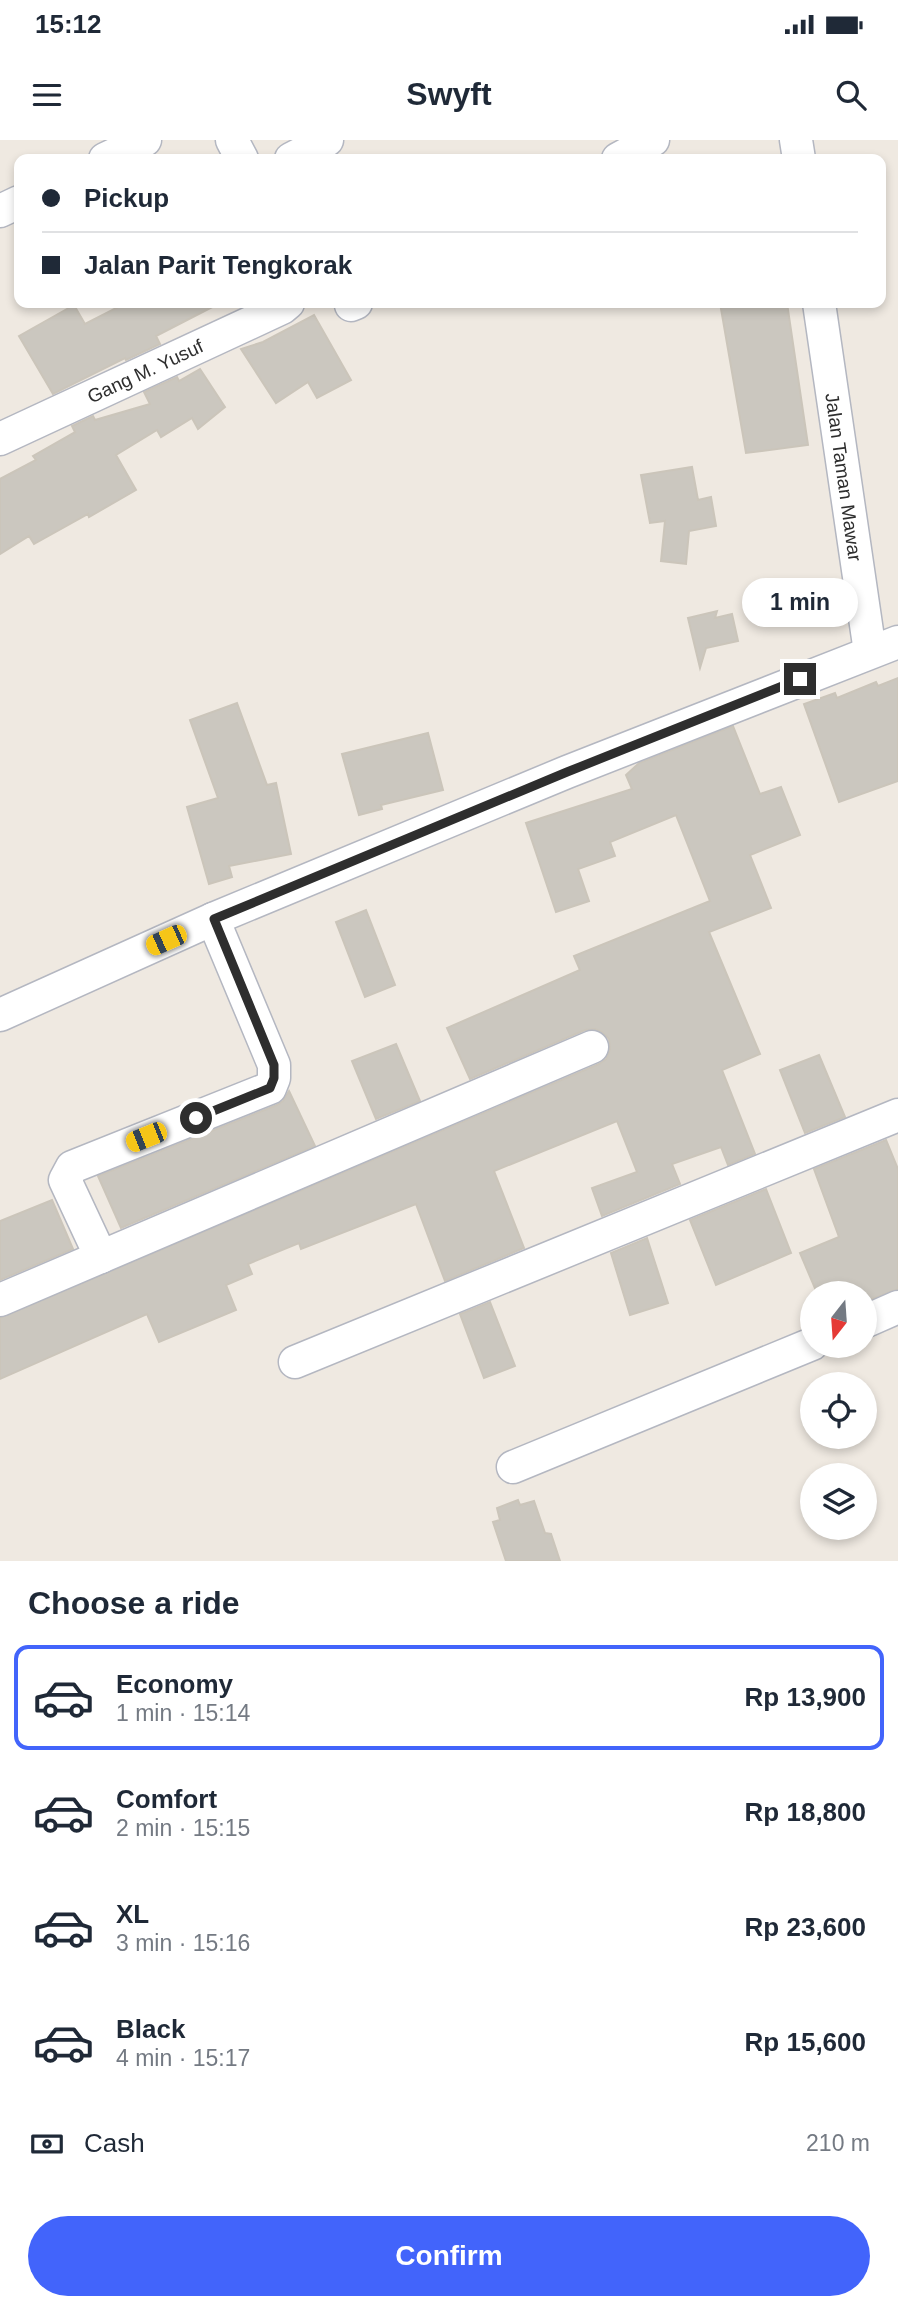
<!DOCTYPE html>
<meta charset="utf-8">
<style>
:root{--surface:#fff;--page:#f6f6f7;--text:#1f2937;--muted:#747a83;--line:#e0e1e3;--accent:#4264fb}
body{margin:0;font-family:Arial,sans-serif;background:var(--page);color:var(--text);height:100vh;display:flex;flex-direction:column;font-size:26px;white-space:nowrap}
*{box-sizing:border-box;margin:0}
p{font-size:23px;color:var(--muted)}
.icon{flex:none;width:38px;height:38px;fill:none;stroke:currentColor;stroke-width:2;stroke-linecap:round;stroke-linejoin:round}
.map{position:relative;height:1421px;overflow:hidden}
.drawer{display:flex;flex-direction:column;background:var(--surface);flex:1}
.drawer>*{flex:none}
.top-card{position:absolute;left:14px;top:14px;width:872px;height:154px;border-radius:14px;box-shadow:0 4px 10px #0003;display:grid;align-content:center;height:154px;padding:0 28px;background:var(--surface)}
.needle{width:46px;rotate:197deg}
.controls{position:absolute;left:800px;top:1141px;display:grid;gap:14px}
.controls a{display:grid;place-items:center;width:77px;height:77px;border-radius:50%;background:var(--surface);box-shadow:0 4px 10px #0003;font-size:35px}
.end{position:absolute;width:32px;height:32px;margin:-16px;border:9px solid #2e2e2e;background:#fff;box-shadow:0 0 0 4px #fff}
.from{border-radius:50%}
.bubble{position:absolute;height:49px;border-radius:24px;background:var(--surface);box-shadow:0 4px 10px #0003;font-size:23px;font-weight:700;line-height:49px;text-align:center}
.car{position:absolute;width:21px;height:42px;margin:-21px -10px;border-radius:9px;box-shadow:0 0 5px 2px #0007;background:linear-gradient(#f5c518 24%,#345 0 40%,#f5c518 0 76%,#345 0 86%,#f5c518 0)}
.top-card b{display:flex;align-items:center;gap:24px;height:66px;font-size:26px}
.top-card b+b{border-top:2px solid var(--line)}
.top-card i{width:18px;height:18px;background:var(--text)}
ul{padding:0;list-style:none}
li{display:flex;align-items:center;gap:21px;height:105px;margin:0 14px 10px;padding:0 14px;border:4px solid transparent;border-radius:14px}
li div{flex:1}
li b{display:block;font-size:26px}
li em{font-style:normal;font-weight:700}
li.current{border-color:var(--accent)}
li>.icon{width:63px;height:63px;stroke-width:1.5}
h2{padding:0 28px;font-size:32px;line-height:84px}
.pay{display:flex;align-items:center;gap:18px;height:77px;padding:0 28px;font-size:26px}
.pay p{margin-inline-start:auto}
.cta{display:flex;gap:14px;margin-top:auto;padding:14px 28px}
.cta a{flex:1;height:80px;border-radius:42px;background:var(--accent);color:#fff;font-size:28px;font-weight:700;line-height:80px;text-align:center}
.status{display:flex;justify-content:space-between;align-items:center;height:49px;padding:0 35px;background:var(--surface);direction:ltr}
.status svg{height:19px;fill:currentColor}
header{display:flex;justify-content:space-between;align-items:center;height:91px;padding:0 28px;background:var(--surface);font-size:32px;font-weight:700}
.map>svg:first-child{display:block}
.building{fill:#cbc7bf;stroke:#cbc5ba;stroke-width:2}
.lines{fill:none;stroke-linecap:round;stroke-linejoin:round}
.street-casing{stroke:#b4b7c1;stroke-width:35}
.street{stroke:#fff;stroke-width:32}
.route{stroke:#2e2e2e;stroke-width:9}
.labels{text-anchor:middle;stroke-width:7;stroke-linejoin:round;paint-order:stroke}
.street-label{font-size:19px;fill:#2e2e2e;stroke:#fff}
</style>
<div class="status"><b>15:12</b><svg viewBox="0 0 49 12"><path d="M0 12V9h3v3zM5 12V6h3v6zM10 12V3h3v9zM15 12V0h3v12zM26 1h20v11H26zM47 4h2v5h-2z"/></svg></div>
<header><svg class="icon" aria-label="menu" viewBox="0 0 24 24"><path d="M4 6h16M4 12h16M4 18h16"/></svg>Swyft<svg class="icon" aria-label="search" viewBox="0 0 24 24"><circle cx="10" cy="10" r="6"/><path d="M15 15l6 6"/></svg></header>
<div class="map">
<svg width="898" height="1421" viewBox="0 0 898 1421">
<rect width="100%" height="100%" fill="#efe9e1"/>
<g class="building">
<polygon points="126,163 220,163 156,196 160,204 126,220 125,218 53,254 19,196 74,165 85,184"/>
<polygon points="720,163 787,163 808,305 746,313"/>
<polygon points="314,175 351,240 317,258 308,242 276,263 241,209 263,202"/>
<polygon points="200,229 225,267 198,289 192,278 161,297 157,290 116,315 136,350 89,377 88,374 34,404 29,396 0,414 0,339 36,320 33,316 75,292 72,286 93,276 95,280 150,264 144,252 177,237 179,241"/>
<polygon points="692,327 698,360 711,357 716,386 689,391 686,424 661,421 665,381 650,383 641,335"/>
<polygon points="717,471 715,478 732,474 738,501 706,508 700,528 688,478"/>
<polygon points="898,538 898,641 839,662 804,564 835,553 837,558 876,542 878,546"/>
<polygon points="237,563 267,645 276,643 291,714 229,726 232,737 209,744 187,667 218,658 190,580"/>
<polygon points="733,586 760,654 781,647 800,695 750,715 771,768 709,792 760,914 722,930 755,1014 728,1025 721,1007 672,1024 680,1044 602,1076 592,1048 637,1032 617,981 494,1031 524,1108 445,1141 416,1064 301,1109 299,1103 248,1124 252,1134 226,1145 236,1170 159,1202 147,1174 0,1239 0,1178 599,924 606,919 610,909 609,899 602,892 595,889 585,890 470,939 447,888 580,830 574,816 710,761 676,675 610,702 615,716 578,729 589,761 556,772 526,683 632,649 626,635 639,623"/>
<polygon points="428,593 443,650 381,665 382,669 359,675 342,614"/>
<polygon points="366,770 395,845 365,857 336,782"/>
<polygon points="396,904 420,961 376,979 352,921"/>
<polygon points="819,915 845,977 805,993 780,930"/>
<polygon points="289,951 315,1006 121,1088 98,1036 277,965 283,961"/>
<polygon points="886,1000 898,1029 898,1149 864,1162 864,1153 817,1153 800,1113 839,1097 814,1029"/>
<polygon points="766,1049 791,1113 716,1145 690,1080"/>
<polygon points="52,1060 73,1109 0,1140 0,1081"/>
<polygon points="647,1098 668,1163 630,1175 611,1113"/>
<polygon points="490,1162 515,1226 484,1238 460,1174"/>
<polygon points="518,1360 520,1365 534,1361 545,1393 551,1394 560,1421 506,1421 493,1382 500,1380 497,1368"/>
</g>
<g class="lines">
<defs>
<g id="street">
<polyline points="232,0 242,19"/>
<polyline points="796,0 799,19"/>
<polyline points="105,19 145,0"/>
<polyline points="291,19 327,0"/>
<polyline points="618,19 653,0"/>
<polyline points="0,71 19,62"/>
<polyline points="819,163 870,512"/>
<polyline points="351,165 356,163"/>
<polyline points="0,299 282,168 288,163"/>
<polyline points="0,875 213,779 567,632 898,502"/>
<polyline points="101,1117 65,1040 72,1027 270,948 274,938 274,925 213,779"/>
<polyline points="0,1160 592,907"/>
<polyline points="864,1182 898,1167"/>
<polyline points="295,1222 898,975"/>
<polyline points="513,1327 812,1204"/>
</g>
</defs>
<use href="#street" class="street-casing"/>
<use href="#street" class="street"/>
</g>
<g class="lines">
<polyline class="route" points="196,978 270,948 274,938 274,925 214,779 567,632 800,539"/>
</g>
<g class="labels">
<g class="street-label">
<text transform="translate(145 231) rotate(-25)" y="7">Gang M. Yusuf</text>
<text transform="translate(844 337) rotate(82)" y="7">Jalan Taman Mawar</text>
</g>
</g>
</svg>
<div class="controls">
<a><svg class="needle" viewBox="-14 -14 28 28"><path d="M0-13l5 13h-10z" fill="#e53935"/><path d="M0 13l5-13h-10z" fill="#747a83"/></svg></a>
<a><svg class="icon" aria-label="locate" viewBox="0 0 24 24"><circle cx="12" cy="12" r="6"/><path d="M12 2v4M12 18v4M2 12h4M18 12h4"/></svg></a>
<a><svg class="icon" aria-label="layers" viewBox="0 0 24 24"><path d="M12 4l9 5-9 5-9-5zM3 14l9 5 9-5"/></svg></a>
</div>
<i class="end from" style="left:196px;top:978px"></i>
<i class="end" style="left:800px;top:539px"></i>
<div class="bubble" style="left:742px;top:438px;width:116px">1 min</div>
<i class="car" style="left:166px;top:800px;rotate:246deg"></i>
<i class="car" style="left:146px;top:997px;rotate:248deg"></i>
<div class="top-card">
<b><i class="from"></i>Pickup</b>
<b><i></i>Jalan Parit Tengkorak</b>
</div>
</div>
<section class="drawer">
<h2>Choose a ride</h2>
<ul>
<li class="current"><svg class="icon" aria-label="car" viewBox="0 0 24 24"><path d="M5 17H2v-5l4-1 3-4h7l3 4 3 1v5h-3M9 17h6M6 11h13"/><circle cx="7" cy="17" r="2"/><circle cx="17" cy="17" r="2"/></svg><div><b>Economy</b><p>1 min · 15:14</p></div><em>Rp 13,900</em></li>
<li><svg class="icon" aria-label="car" viewBox="0 0 24 24"><path d="M5 17H2v-5l4-1 3-4h7l3 4 3 1v5h-3M9 17h6M6 11h13"/><circle cx="7" cy="17" r="2"/><circle cx="17" cy="17" r="2"/></svg><div><b>Comfort</b><p>2 min · 15:15</p></div><em>Rp 18,800</em></li>
<li><svg class="icon" aria-label="car" viewBox="0 0 24 24"><path d="M5 17H2v-5l4-1 3-4h7l3 4 3 1v5h-3M9 17h6M6 11h13"/><circle cx="7" cy="17" r="2"/><circle cx="17" cy="17" r="2"/></svg><div><b>XL</b><p>3 min · 15:16</p></div><em>Rp 23,600</em></li>
<li><svg class="icon" aria-label="car" viewBox="0 0 24 24"><path d="M5 17H2v-5l4-1 3-4h7l3 4 3 1v5h-3M9 17h6M6 11h13"/><circle cx="7" cy="17" r="2"/><circle cx="17" cy="17" r="2"/></svg><div><b>Black</b><p>4 min · 15:17</p></div><em>Rp 15,600</em></li>
</ul>
<div class="pay"><svg class="icon" aria-label="cash" viewBox="0 0 24 24"><path d="M3 7h18v10H3z"/><circle cx="12" cy="12" r="2"/></svg>Cash<p>210 m</p></div>
<div class="cta"><a>Confirm</a></div>
</section>
